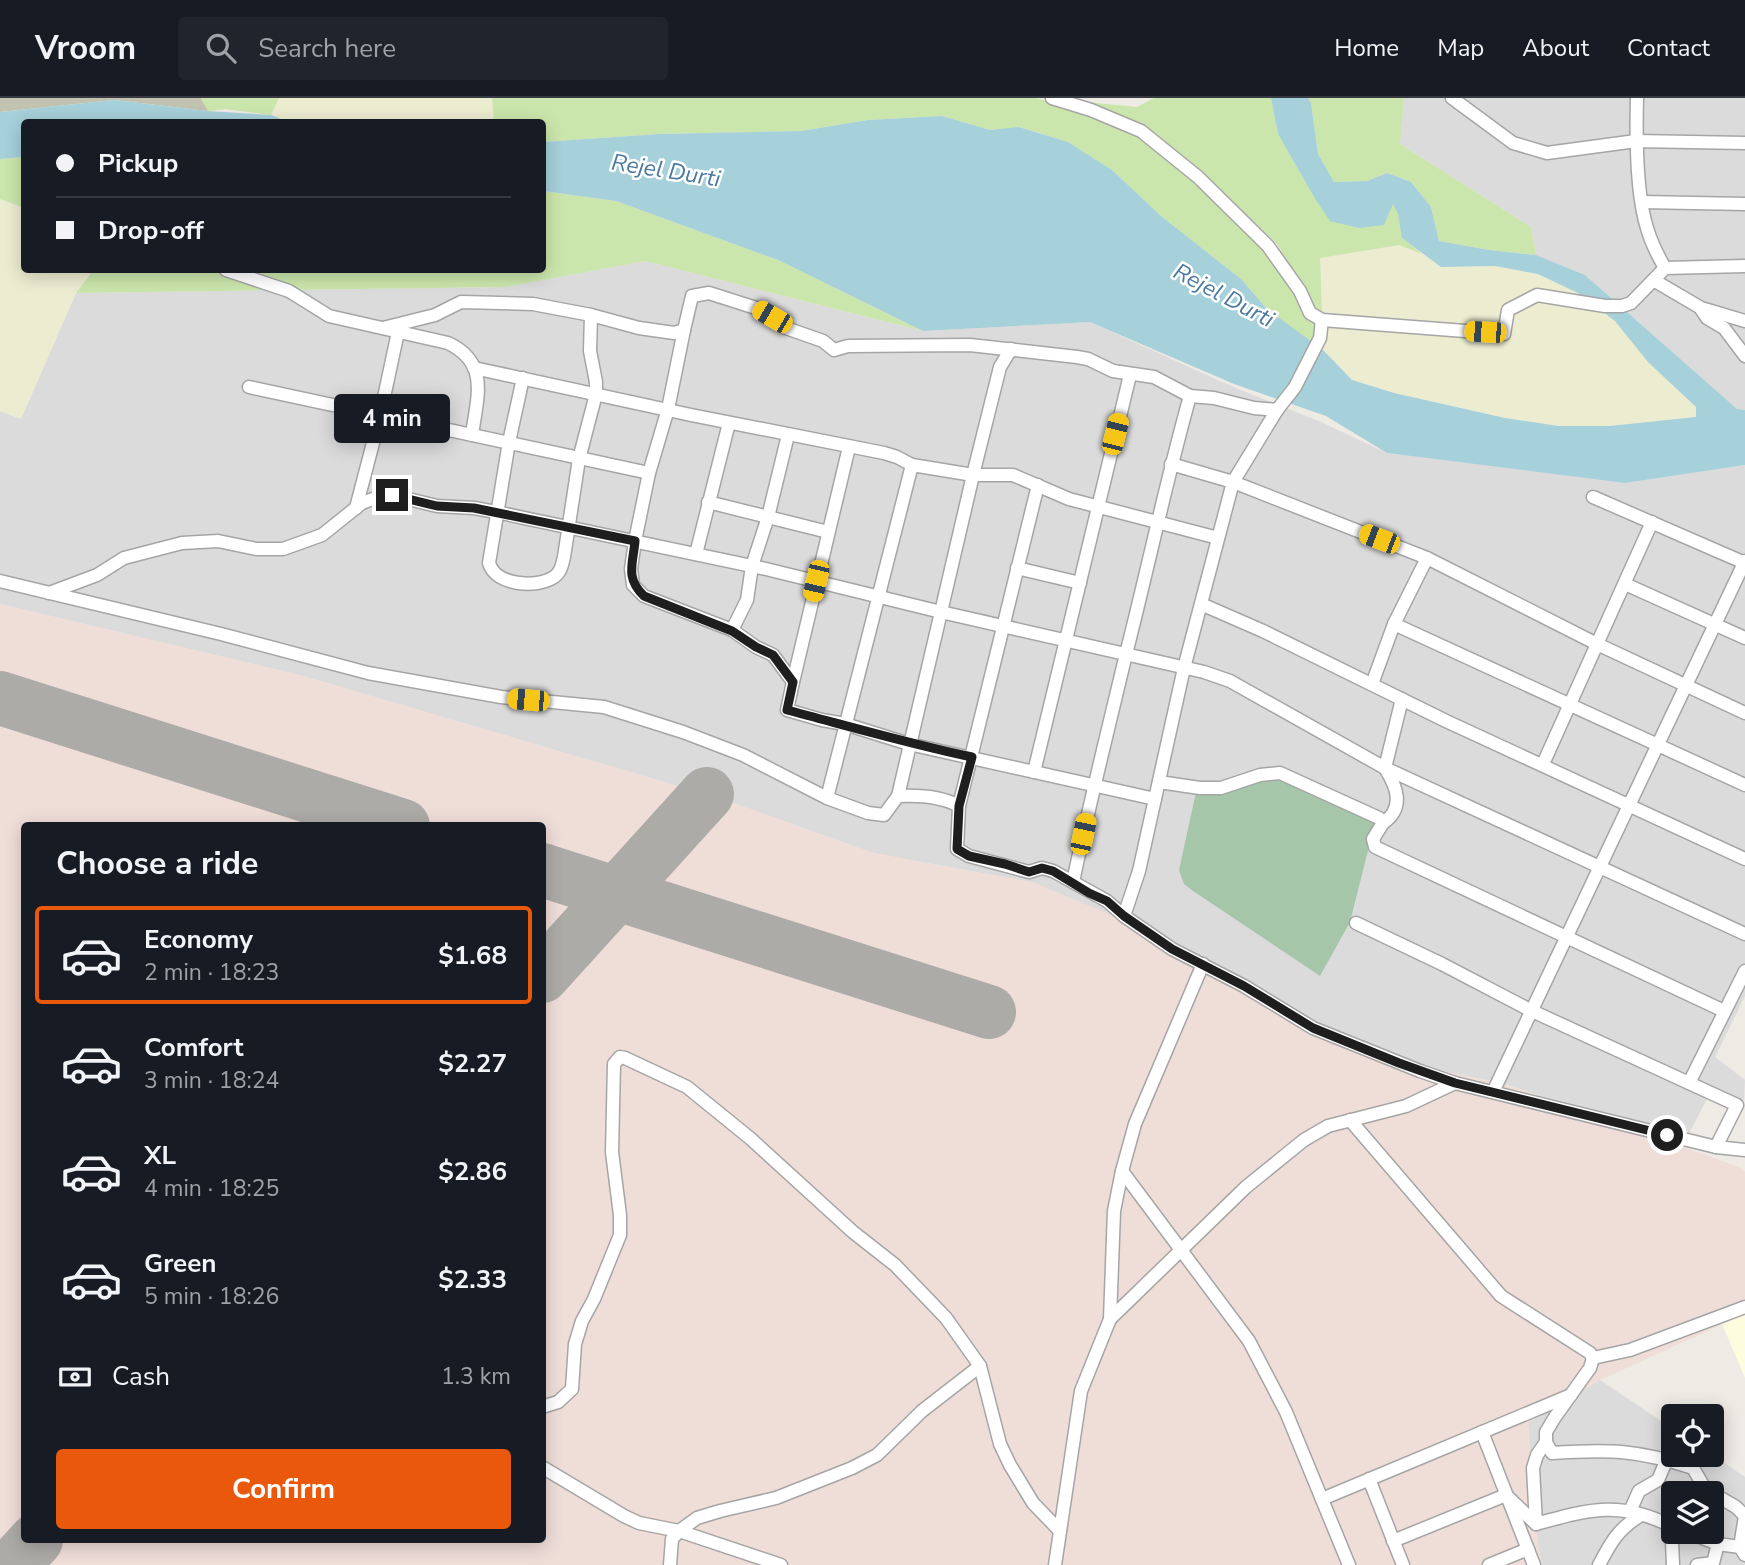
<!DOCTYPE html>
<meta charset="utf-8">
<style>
:root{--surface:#171b24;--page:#20242c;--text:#f1f3f6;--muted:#9ea1a6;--line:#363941;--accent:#ea580c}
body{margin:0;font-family:"Nunito Sans",sans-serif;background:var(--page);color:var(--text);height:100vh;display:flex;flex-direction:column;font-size:26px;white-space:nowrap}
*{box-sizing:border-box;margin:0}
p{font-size:23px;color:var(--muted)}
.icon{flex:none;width:38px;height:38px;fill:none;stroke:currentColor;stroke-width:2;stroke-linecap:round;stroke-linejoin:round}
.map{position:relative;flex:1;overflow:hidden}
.side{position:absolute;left:21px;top:724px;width:525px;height:721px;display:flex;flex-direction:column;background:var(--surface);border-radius:7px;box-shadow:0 4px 18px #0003}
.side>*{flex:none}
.banner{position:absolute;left:21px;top:21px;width:525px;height:154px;border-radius:7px;box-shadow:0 4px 18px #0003;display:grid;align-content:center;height:154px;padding:0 35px;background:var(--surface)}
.tools{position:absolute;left:1661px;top:1306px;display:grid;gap:14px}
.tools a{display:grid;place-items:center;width:63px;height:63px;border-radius:7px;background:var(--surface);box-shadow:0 4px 18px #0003;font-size:35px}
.end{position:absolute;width:32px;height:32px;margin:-16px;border:9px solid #1e1e1e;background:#fff;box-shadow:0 0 0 4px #fff}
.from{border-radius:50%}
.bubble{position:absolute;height:49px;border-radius:7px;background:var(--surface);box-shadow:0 4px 18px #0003;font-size:23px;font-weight:700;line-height:49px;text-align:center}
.car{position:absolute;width:21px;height:42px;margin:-21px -10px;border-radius:9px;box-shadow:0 0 5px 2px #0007;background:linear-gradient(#f5c518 24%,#345 0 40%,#f5c518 0 76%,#345 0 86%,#f5c518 0)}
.banner b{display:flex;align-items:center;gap:24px;height:66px;font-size:26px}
.banner b+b{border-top:2px solid var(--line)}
.banner i{width:18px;height:18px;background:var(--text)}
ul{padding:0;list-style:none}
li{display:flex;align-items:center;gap:21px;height:98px;margin:0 14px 10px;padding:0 21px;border:4px solid transparent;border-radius:7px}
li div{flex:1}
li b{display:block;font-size:26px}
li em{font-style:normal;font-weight:700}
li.active{border-color:var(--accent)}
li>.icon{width:63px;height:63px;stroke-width:1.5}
h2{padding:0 35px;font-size:32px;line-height:84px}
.pay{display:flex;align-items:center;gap:18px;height:77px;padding:0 35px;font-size:26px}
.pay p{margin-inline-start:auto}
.button{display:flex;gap:14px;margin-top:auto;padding:14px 35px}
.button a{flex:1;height:80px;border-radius:7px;background:var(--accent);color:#fff;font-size:28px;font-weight:700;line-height:80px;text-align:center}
header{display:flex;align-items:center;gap:42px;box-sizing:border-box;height:98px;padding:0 35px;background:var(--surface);border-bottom:2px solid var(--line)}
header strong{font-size:33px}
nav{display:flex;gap:38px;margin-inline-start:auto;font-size:24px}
.search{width:490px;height:63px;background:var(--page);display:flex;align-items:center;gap:18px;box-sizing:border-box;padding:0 24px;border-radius:7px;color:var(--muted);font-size:26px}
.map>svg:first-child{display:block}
.residential{fill:#dcdbdb;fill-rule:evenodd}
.education{fill:#fdfcde}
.military{fill:#efddd8;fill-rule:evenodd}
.construction{fill:#c2c2b0}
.farmland{fill:#ebecd0}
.grass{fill:#cbe6ac}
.cemetery{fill:#a6c6aa}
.water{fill:#a6d0da}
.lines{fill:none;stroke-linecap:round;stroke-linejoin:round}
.runway{stroke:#adaba8;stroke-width:54}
.minor-casing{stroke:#a5a5a5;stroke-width:15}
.minor{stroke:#fff;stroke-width:12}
.route{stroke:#1e1e1e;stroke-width:9}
.labels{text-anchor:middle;stroke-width:5;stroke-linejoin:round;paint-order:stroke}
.water-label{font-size:23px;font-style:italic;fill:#4c7aa0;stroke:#fff}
</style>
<header>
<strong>Vroom</strong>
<div class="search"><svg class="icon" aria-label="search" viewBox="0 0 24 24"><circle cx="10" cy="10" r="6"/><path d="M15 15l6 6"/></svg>Search here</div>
<nav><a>Home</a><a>Map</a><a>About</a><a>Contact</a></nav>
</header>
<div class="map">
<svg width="1745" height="1467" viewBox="0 0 1745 1467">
<rect width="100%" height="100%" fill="#eeeae4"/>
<g class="residential">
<polygon points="1404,0 1745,0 1745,312 1738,312 1585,177 1536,157 1531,129 1400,46"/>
<polygon points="645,163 923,233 1090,224 1231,288 1321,324 1387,355 1625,385 1745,367 1745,898 1715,959 1745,982 1744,1002 1711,993 1682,1049 1506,986 1382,961 1035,785 873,755 722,701 303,578 0,506 0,313 21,321 76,195 506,189"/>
<path d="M 1600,1282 L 1673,1331 L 1673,1356 L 1711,1356 L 1745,1379 L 1745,1467 L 1542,1467 L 1537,1438 L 1528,1325 ZM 1673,1395 L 1712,1395 L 1712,1433 L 1673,1433 Z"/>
</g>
<polygon class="education" points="1745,1216 1745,1280 1722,1226"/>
<path class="military" d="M 0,506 L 303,578 L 722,701 L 873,755 L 1035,785 L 1130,825 L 1214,868 L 1382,961 L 1506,986 L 1739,1069 L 1745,1074 L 1745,1216 L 1600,1282 L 1528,1325 L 1537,1438 L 1542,1467 L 0,1467 ZM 24,728 L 542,728 L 542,1442 L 24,1442 Z"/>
<polygon class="construction" points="0,0 201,0 208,13 114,2 0,14"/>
<g class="farmland">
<polygon points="279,0 492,0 494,24 289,24 271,17"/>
<polygon points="0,101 24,110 24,172 106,172 92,174 76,195 21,321 0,313"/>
<polygon points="1399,147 1422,156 1441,169 1495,168 1538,176 1578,195 1615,223 1649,264 1696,309 1696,319 1610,328 1558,328 1505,320 1394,295 1352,282 1323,252 1320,160"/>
</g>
<g class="grass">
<polygon points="201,0 279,0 271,17 225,11 208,13"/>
<polygon points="492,0 1036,0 1091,15 1140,36 1196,81 1266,150 1319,224 1314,246 1267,211 1241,181 1161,118 1112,72 1068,44 1020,29 990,32 942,18 868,22 801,33 659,36 543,44 542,24 494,24"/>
<polygon points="1154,0 1271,0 1278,36 1314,99 1393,105 1398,115 1403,140 1422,156 1399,147 1320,160 1322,217 1310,202 1277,146 1201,74 1146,28 1086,4 1137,9"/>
<polygon points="1308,0 1404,0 1400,46 1531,129 1536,157 1489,152 1439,143 1431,109 1411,84 1387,75 1367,83 1334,84 1318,56 1311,5"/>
<polygon points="24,59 24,110 0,101 0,61"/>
<polygon points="543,93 616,103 778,162 923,233 645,163 506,189 76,195 92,174 106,172 358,172 389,174 414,172 542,172"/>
</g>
<polygon class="cemetery" points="1274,677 1376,721 1350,824 1320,878 1193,793 1184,786 1179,772 1196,694 1230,694"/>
<g class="water">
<polygon points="1271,0 1308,0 1311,5 1318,56 1334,84 1367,83 1387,75 1411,84 1431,109 1439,143 1489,152 1536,157 1585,177 1737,311 1745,312 1745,367 1625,385 1387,355 1326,318 1234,286 1090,224 923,233 778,162 616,103 543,93 543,44 659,36 801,33 868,22 942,18 990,32 1019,29 1068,44 1112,72 1161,118 1241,181 1267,211 1323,252 1352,282 1394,295 1505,320 1558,328 1610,328 1696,319 1696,309 1648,264 1615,223 1578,195 1538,176 1495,168 1441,169 1402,140 1398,116 1393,106 1384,127 1359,130 1330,123 1314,99 1278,36"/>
<polygon points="114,2 208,13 271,17 289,24 24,24 24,59 0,61 0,14"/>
</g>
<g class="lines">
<g class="runway">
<polyline points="0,600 403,728"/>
<polyline points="542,772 989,914"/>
<polyline points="542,878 707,696"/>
<polyline points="13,1467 36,1442"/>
</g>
<defs>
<g id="minor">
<polyline points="1052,0 1091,12 1141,33 1198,79 1268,148 1300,193 1310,215 1322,222 1504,236 1508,212 1537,197 1605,208 1622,208 1631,205 1665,170 1745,168"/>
<polyline points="1452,0 1513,45 1547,55 1636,43 1745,45"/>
<path d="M 1637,0 C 1636,37 1636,95 1647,130 C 1651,144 1658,158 1665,170"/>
<polyline points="1642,104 1745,106"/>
<path d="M 226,172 L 289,193 L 329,218 L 448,245 C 490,265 477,299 472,337"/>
<polyline points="1655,183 1701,210 1745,223"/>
<polyline points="1701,211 1707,220 1724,230 1745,258"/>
<polyline points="383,230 435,217 461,204 533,206 591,217 639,230 674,235 684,232 692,198 709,195 756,210 786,230 823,243 834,252 848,248 970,247 1077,259 1088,261 1113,273 1154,279 1190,298 1214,300 1254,310 1277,312"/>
<polyline points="684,232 668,311 649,375 635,443 631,471 633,487 644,498 732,532 756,549 773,557 793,584 787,612 822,622 845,626 909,646 1155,701"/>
<polyline points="474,270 691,317 884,355 897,359 912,367 973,377 1013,377 1069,401 1218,440"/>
<path d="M 523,280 L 509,344 L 489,465 C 495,487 536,491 554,479 C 561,474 562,467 564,459 L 579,361 L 596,296 L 596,284 L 590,253 L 591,217"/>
<polyline points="249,289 649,375"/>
<polyline points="1171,366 1233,384 1427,460 1597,546 1745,615"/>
<polyline points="1593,399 1745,465"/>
<polyline points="708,404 828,434"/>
<polyline points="356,410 380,318 398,234"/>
<polyline points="696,456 729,325"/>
<polyline points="1017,470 1080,485"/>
<path d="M 0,483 L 221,536 L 368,575 L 501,599 L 604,609 L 683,634 L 743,657 L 827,700 L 868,715 L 884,717 L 898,698 C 918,697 941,698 959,708 L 957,751 L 969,758 L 1029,774 L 1042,770 L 1053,773 L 1107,803 L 1124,818 L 1172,851 L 1244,888 L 1313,930 L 1420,973 L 1455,985 L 1716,1049 L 1745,1052"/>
<polyline points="1625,486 1745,540"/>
<polyline points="49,495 97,477 124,460 182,445 218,443 256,451 283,451 322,437 362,405 378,399 392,397 437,408 474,410 496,414 766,471 941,514 1204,574 1230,583 1385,670 1745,836"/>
<polyline points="1201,506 1263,533 1446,623 1745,761"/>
<polyline points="1394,526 1745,687"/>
<polyline points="732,532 747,502 752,468 768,419 788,337"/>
<polyline points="793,584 849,349"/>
<polyline points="1372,586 1394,526 1427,460"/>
<polyline points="1543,666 1652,424"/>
<polyline points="1034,674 1130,277"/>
<polyline points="1159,684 1200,690 1221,690 1260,677 1280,675 1379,720 1383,725 1373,741 1375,749 1724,913"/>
<polyline points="898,698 973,377 1000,269 1011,251"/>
<polyline points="827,700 912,367"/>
<polyline points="959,708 1038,387"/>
<path d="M 1383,725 C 1405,710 1397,689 1385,670 L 1402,601"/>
<path d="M 1073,784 C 1089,707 1108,632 1126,556 C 1148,470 1166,383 1190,298"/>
<polyline points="1124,818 1139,773 1184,570 1233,384 1277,312 1295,289 1320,240 1322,222"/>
<polyline points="1356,825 1442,866 1532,913 1689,985"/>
<polyline points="1493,994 1745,463"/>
<polyline points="1350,1022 1501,1198 1590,1255 1593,1260"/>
<polyline points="1716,1049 1737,1007 1689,985 1745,873"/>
<polyline points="1122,1073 1249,1243 1286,1314 1349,1467"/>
<polyline points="1110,1221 1246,1089 1304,1042 1328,1028 1406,1008 1455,985"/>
<polyline points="1593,1260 1630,1252 1745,1209"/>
<polyline points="542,1309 558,1304 572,1291 575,1246 582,1223 594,1201 620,1137 620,1117 612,1054 614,966 620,959 625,960 687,989 751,1041 853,1134 895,1167 946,1220 980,1268 1000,1346 1010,1367 1033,1405 1060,1433"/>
<polyline points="1482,1334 1534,1467"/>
<path d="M 1546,1344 L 1552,1355 C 1608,1351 1639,1352 1693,1370 L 1704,1389 L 1711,1395"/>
<polyline points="542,1369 624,1418 639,1425 679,1433 781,1467"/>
<polyline points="1369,1381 1403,1467"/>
<polyline points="1712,1395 1736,1409 1745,1418 1740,1449 1745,1457"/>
<polyline points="1322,1401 1571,1297"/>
<polyline points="1631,1411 1639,1393 1658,1382 1667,1361"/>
<polyline points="1667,1425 1672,1443 1673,1467"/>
<polyline points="1536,1426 1533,1370 1537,1357 1546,1344 1546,1334 1555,1319 1590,1270 1593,1260"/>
<polyline points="1684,1433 1718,1446 1740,1449"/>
<path d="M 1393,1443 L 1506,1397 L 1536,1426 C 1590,1411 1621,1402 1673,1429"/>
<polyline points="670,1467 672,1441 679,1433 697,1420 720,1413 776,1400 852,1370 877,1357 922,1313 980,1268"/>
<polyline points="1055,1467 1081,1293 1110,1221 1114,1113 1122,1073 1135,1026 1203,866"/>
<polyline points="1489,1467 1528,1451"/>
<path d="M 1599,1467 C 1611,1444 1618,1431 1641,1417"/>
<polyline points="1697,1467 1713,1465 1718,1446"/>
</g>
</defs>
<use href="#minor" class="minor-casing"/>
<use href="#minor" class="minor"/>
</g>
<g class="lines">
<path class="route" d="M 392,397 L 437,408 L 474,410 L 635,443 C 633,466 625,480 644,498 L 732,533 L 756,549 L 773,557 L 793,584 L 787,612 C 848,628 910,646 972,659 L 959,708 L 957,751 L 969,758 L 1005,766 L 1029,774 L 1042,770 L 1053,773 L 1089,795 L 1107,803 L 1124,818 L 1172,851 L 1244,888 L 1313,930 L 1399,965 L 1455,985 L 1667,1037"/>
</g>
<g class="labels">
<g class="water-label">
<text transform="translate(666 72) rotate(9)" y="8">Rejel Durti</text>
<text transform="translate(1224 197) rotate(28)" y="8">Rejel Durti</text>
</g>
</g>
</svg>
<div class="tools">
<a><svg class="icon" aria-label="locate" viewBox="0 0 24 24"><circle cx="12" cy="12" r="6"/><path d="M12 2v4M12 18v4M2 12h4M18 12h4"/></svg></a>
<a><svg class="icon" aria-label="layers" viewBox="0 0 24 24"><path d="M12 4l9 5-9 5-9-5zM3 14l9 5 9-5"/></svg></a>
</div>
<i class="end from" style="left:1667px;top:1037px"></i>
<i class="end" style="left:392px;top:397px"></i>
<div class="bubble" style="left:334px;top:296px;width:116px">4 min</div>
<i class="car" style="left:772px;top:219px;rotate:300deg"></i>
<i class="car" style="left:1485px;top:234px;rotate:273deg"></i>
<i class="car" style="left:1115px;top:336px;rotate:14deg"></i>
<i class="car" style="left:1379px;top:441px;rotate:291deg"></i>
<i class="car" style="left:816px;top:483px;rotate:193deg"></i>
<i class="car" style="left:528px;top:602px;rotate:275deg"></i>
<i class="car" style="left:1083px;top:736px;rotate:12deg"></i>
<div class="banner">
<b><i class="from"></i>Pickup</b>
<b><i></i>Drop-off</b>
</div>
<section class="side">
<h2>Choose a ride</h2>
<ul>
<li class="active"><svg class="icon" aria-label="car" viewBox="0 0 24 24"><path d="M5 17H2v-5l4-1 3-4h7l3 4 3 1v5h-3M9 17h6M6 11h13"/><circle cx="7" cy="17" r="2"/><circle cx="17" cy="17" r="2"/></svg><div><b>Economy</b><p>2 min · 18:23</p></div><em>$1.68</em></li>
<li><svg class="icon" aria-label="car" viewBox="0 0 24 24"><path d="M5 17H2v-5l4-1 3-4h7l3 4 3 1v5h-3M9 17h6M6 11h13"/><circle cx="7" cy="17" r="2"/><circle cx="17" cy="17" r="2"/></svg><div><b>Comfort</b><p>3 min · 18:24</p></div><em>$2.27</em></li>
<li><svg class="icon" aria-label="car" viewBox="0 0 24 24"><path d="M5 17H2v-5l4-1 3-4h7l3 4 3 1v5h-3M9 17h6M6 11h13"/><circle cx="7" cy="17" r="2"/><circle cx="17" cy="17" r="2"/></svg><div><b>XL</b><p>4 min · 18:25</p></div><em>$2.86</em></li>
<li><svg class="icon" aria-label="car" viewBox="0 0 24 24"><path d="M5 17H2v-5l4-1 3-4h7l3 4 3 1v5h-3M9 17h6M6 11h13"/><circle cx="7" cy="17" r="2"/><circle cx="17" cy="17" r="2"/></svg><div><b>Green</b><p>5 min · 18:26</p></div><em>$2.33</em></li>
</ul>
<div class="pay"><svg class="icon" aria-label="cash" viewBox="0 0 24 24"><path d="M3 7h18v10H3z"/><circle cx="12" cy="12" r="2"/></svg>Cash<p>1.3 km</p></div>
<div class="button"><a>Confirm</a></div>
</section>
</div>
